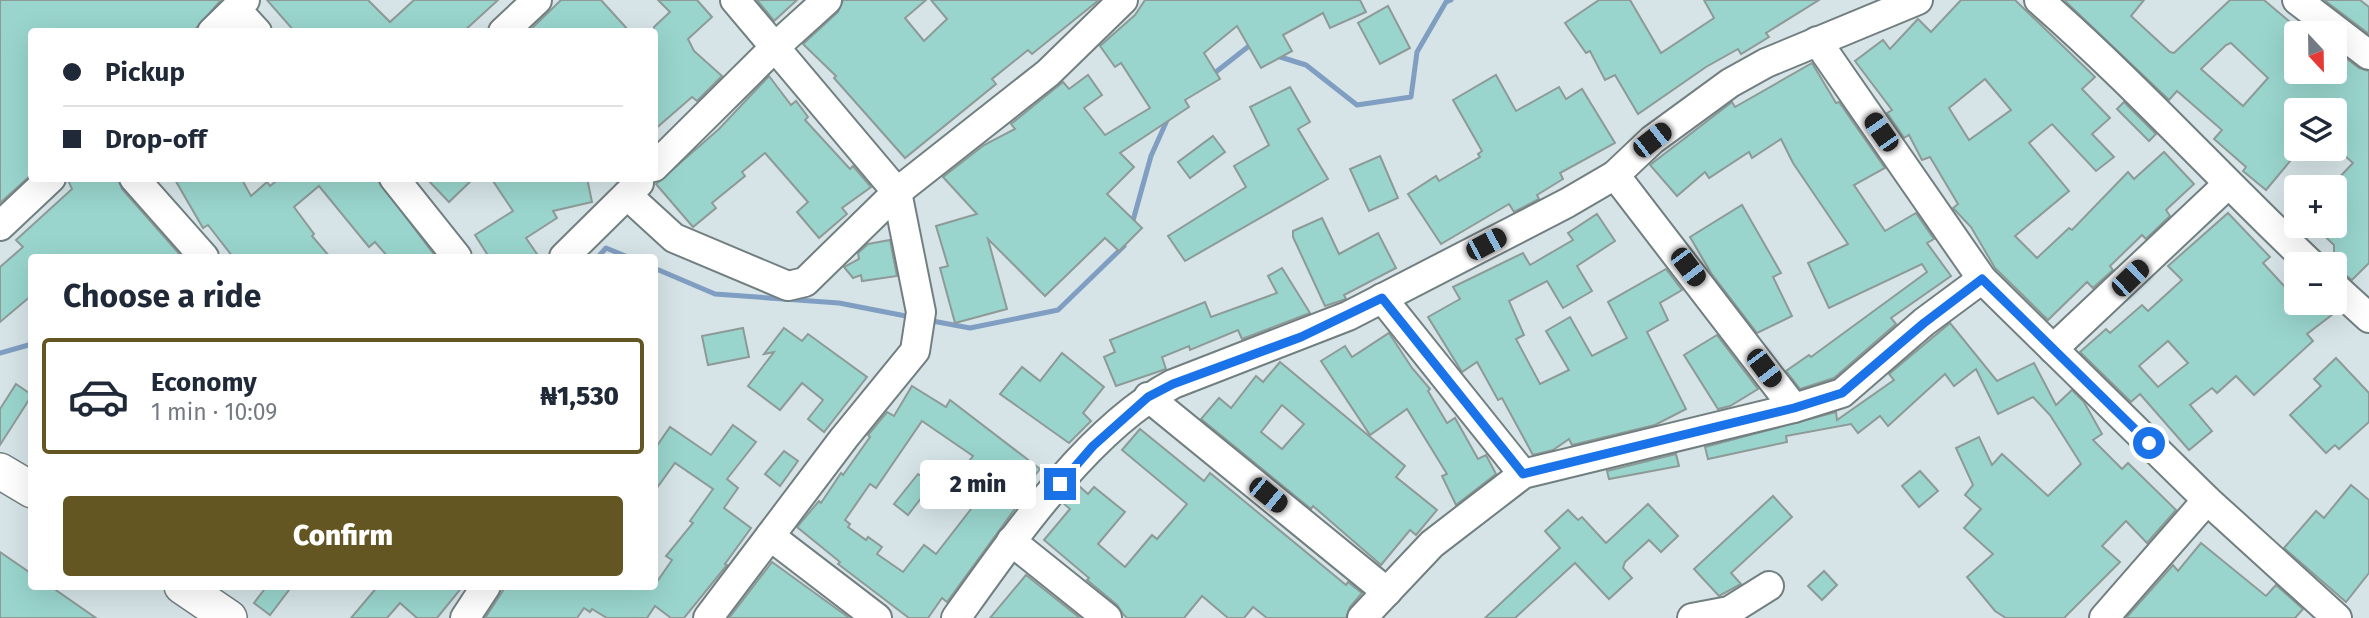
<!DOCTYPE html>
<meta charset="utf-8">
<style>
:root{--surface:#fff;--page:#f2f2f3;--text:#1f2937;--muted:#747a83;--line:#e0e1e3;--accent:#635622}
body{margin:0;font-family:"Fira Sans",sans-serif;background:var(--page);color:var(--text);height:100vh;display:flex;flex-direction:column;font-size:26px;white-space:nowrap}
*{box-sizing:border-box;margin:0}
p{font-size:23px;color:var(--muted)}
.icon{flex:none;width:38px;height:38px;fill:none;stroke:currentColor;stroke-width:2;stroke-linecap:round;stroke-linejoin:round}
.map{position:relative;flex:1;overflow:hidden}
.side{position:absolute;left:28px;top:254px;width:630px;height:336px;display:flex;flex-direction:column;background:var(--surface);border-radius:7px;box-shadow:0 7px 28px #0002}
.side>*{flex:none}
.guide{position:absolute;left:28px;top:28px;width:630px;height:154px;border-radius:7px;box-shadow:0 7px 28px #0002;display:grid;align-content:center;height:154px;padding:0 35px;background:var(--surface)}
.needle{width:46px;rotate:158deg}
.buttons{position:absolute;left:2284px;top:21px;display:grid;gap:14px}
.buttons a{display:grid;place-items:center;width:63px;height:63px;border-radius:7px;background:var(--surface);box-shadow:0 7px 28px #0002;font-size:35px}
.end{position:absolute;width:32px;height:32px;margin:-16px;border:9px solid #1a73e8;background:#fff;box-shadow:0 0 0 4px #fff}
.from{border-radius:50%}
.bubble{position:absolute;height:49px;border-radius:7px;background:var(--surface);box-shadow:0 7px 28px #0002;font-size:23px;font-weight:800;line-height:49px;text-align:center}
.car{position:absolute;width:21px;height:42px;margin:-21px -10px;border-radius:9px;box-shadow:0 0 5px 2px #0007;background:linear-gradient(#222 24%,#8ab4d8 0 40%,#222 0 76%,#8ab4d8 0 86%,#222 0)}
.guide b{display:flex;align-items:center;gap:24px;height:66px;font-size:26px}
.guide b+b{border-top:2px solid var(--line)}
.guide i{width:18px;height:18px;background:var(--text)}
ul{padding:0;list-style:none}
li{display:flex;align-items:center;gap:21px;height:116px;margin:0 14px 10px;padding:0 21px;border:4px solid transparent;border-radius:7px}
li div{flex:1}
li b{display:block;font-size:26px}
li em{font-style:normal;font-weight:800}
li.selected{border-color:var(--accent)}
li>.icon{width:63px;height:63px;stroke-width:1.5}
h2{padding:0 35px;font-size:32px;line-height:84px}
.cta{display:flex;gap:14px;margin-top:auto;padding:14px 35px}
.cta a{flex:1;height:80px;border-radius:7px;background:var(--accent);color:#fff;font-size:28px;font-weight:800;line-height:80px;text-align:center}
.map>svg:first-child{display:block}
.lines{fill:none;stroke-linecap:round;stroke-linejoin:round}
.stream{stroke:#809ec1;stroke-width:5}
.building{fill:#99d5cd;stroke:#8d9a98;stroke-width:2;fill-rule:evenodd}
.minor-casing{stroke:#727f81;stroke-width:32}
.major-casing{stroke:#727f81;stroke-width:38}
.minor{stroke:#fff;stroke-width:28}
.major{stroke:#fff;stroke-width:35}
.route{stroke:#1a73e8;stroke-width:9}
</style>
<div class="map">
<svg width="2369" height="618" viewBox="0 0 2369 618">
<rect width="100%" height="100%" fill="#d6e4e7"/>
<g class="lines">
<g class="stream">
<polyline points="1277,56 1306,65 1357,105 1411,97 1417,52 1446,2 1451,0"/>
<polyline points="1212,75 1249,46 1255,48"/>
<polyline points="1132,224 1151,156 1168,118"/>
<polyline points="598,257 606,248 628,257"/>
<polyline points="654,268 715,294 839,303 911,317"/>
<polyline points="927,320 970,328 1058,310 1124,246"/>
<polyline points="0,353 32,344"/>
</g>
</g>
<g class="building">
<polygon points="0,0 221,0 193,32 32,32 32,174 0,203"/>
<polygon points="267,0 368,0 390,22 414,0 498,0 463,32 295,32"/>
<polygon points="561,0 601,0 630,32 528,32"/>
<polygon points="658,0 697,0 712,17 688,39 694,51 722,76 697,101 692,97 654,130 654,27 670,12"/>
<polygon points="757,0 797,0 774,21"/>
<polygon points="843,0 926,0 905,18 924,41 947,19 931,0 1099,0 1032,54 1028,50 992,79 996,84 905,158 834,78 836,76 803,44 838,12"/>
<polygon points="1145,0 1360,0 1366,12 1330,28 1323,13 1283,35 1292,51 1261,68 1237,26 1204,53 1220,79 1185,100 1189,107 1120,153 1134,167 1107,194 1142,228 1119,251 1105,238 1045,296 988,239 1007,309 955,323 940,268 948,266 936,226 977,214 943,177 984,145 1015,129 1011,124 1063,82 1069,89 1088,75 1102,95 1084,108 1105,135 1150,108 1121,63 1115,67 1100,46 1135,15"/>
<polygon points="1599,0 1630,0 1661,53 1714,18 1704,0 1819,0 1766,33 1769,37 1741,54 1738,49 1706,67 1638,114 1615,75 1605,80 1590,51 1586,53 1565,23"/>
<path d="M 1961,0 L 2015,0 L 2095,77 L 2082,89 L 2110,118 L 2092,134 L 2114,157 L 2096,171 L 2052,124 L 2029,143 L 2069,191 L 2015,236 L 2037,258 L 2069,228 L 2072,230 L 2128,172 L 2134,179 L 2164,152 L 2194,184 L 2166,210 L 2170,216 L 2146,239 L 2142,235 L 2110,266 L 2113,270 L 2093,288 L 2087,282 L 2048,320 L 1995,268 L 1971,227 L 1953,208 L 1958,204 L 1930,157 L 1922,160 L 1909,135 L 1904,138 L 1887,113 L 1892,110 L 1855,61 L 1883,40 L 1890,49 L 1918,19 L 1931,32 ZM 1985,79 L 2011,110 L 1969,140 L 1949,108 Z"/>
<path d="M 2064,0 L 2144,0 L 2131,16 L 2170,52 L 2174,53 L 2230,0 L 2264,0 L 2296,27 L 2296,72 L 2334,72 L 2334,61 L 2341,54 L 2359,68 L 2369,71 L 2369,263 L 2352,280 L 2330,263 L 2334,258 L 2334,245 L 2314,226 L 2334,226 L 2334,183 L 2353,163 L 2334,146 L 2334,109 L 2296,110 L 2296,154 L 2266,190 L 2243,171 L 2246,167 L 2214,139 L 2222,130 L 2177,91 L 2169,100 ZM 2231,43 L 2268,78 L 2243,106 L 2201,69 L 2226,45 Z"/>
<polygon points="2324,0 2360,0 2369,7 2369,34"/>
<polygon points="1388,6 1410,48 1380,64 1358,23"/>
<polygon points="1812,63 1836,103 1839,102 1885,168 1854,185 1885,231 1916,213 1934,239 1927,243 1951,276 1891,318 1896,324 1834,378 1800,389 1786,371 1809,355 1811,357 1927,272 1922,264 1829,308 1808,263 1848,244 1793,163 1781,139 1752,158 1749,152 1709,178 1705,172 1677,196 1650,165 1732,102 1735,107"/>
<polygon points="1496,75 1516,111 1559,87 1566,99 1582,89 1615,143 1560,173 1563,179 1537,195 1539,199 1514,212 1509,204 1441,244 1408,194 1436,176 1439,181 1480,157 1478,154 1482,151 1453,100"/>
<polygon points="769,76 791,105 796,101 808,117 805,120 850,169 853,166 871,187 842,208 847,214 819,238 797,212 808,202 765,153 742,172 745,176 712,203 716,208 693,227 656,184 719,129"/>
<polygon points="1290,87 1310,122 1298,129 1328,179 1185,261 1168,236 1246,187 1234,166 1269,145 1250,107"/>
<polygon points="2124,102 2156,134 2149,141 2117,109"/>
<polygon points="1213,136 1225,152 1190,178 1178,162"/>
<polygon points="1380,156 1398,198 1369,211 1350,169"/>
<polygon points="67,178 118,178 122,189 182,257 32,257 32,295 0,322 0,267 23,247 16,240 72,189"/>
<polygon points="174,178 241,178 251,196 267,182 270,186 280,178 376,178 436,257 388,257 375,242 369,247 319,186 294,207 314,234 312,236 330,257 233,257 208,225 203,228"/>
<polygon points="426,178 474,178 449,202"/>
<polygon points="491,178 587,178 592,202 553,211 557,218 526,238 539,257 489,257 475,235 513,211"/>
<polygon points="1742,205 1781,273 1773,277 1792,316 1757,333 1711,273 1690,237"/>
<path d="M 2228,213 L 2270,257 L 2263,263 L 2296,299 L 2296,303 L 2324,303 L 2333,314 L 2307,334 L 2313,341 L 2254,395 L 2236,376 L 2217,393 L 2212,388 L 2190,405 L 2212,431 L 2189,450 L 2140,394 L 2131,402 L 2080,352 L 2106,329 L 2110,333 L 2142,305 L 2148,311 L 2182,280 L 2168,266 ZM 2168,341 L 2188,363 L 2158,387 L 2139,366 Z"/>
<polygon points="1597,214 1615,241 1577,266 1592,291 1563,308 1547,281 1509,301 1524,335 1516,339 1540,384 1569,370 1546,331 1570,317 1592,356 1627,338 1608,302 1666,269 1682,290 1660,303 1668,320 1647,332 1686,409 1655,425 1572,445 1569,439 1553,450 1533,455 1502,398 1498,400 1477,362 1462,372 1428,317 1460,299 1453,287 1523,253 1530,265 1573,240 1568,233"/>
<polygon points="1322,218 1339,254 1378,233 1396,268 1344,295 1346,299 1325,306 1293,237 1293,231"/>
<polygon points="890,240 897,276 862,281 861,275 853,278 844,267 859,259 858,253 868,244"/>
<polygon points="1282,268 1310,313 1242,339 1238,330 1190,350 1189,346 1162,357 1166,369 1116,386 1104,357 1115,352 1110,340 1205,302 1211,317 1277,293 1268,276"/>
<polygon points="1950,323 1997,381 2034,363 2056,405 2072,390 2084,402 2102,434 2093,440 2122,469 2128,463 2176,510 2147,543 2126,521 2102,546 2120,562 2064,618 2006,618 1995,611 1967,577 1993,554 1964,528 1981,509 1965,495 1973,485 1956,448 1979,437 1992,465 2002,454 2048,496 2081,464 2050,415 2033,397 1998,414 1976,369 1954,386 1945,374 1888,426 1880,416 1858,433 1851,424 1786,436 1787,442 1708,459 1705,447 1836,412 1837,420 1894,380 1889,374"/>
<polygon points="743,328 749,357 708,365 702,336"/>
<polygon points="784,328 802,341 808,334 867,377 824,432 808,419 823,400 802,383 780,410 748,386 774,352 764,354"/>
<polygon points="1389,333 1412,368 1430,389 1428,391 1447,423 1455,418 1478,459 1486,455 1496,474 1456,505 1442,476 1447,474 1407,409 1370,435 1321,361 1345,346 1352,357"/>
<polygon points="1717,335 1758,389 1730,406 1718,409 1684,355"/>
<polygon points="1062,353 1104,387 1083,413 1091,421 1069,443 1000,394 1022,367 1040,381"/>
<polygon points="2336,358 2369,393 2369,422 2339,449 2335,445 2326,453 2290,415 2321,386 2314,379"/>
<path d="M 1280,362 L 1405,466 L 1396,477 L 1437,510 L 1416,535 L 1410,530 L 1381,565 L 1313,506 L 1311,509 L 1201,419 L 1219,398 L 1231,408 L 1256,376 L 1263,382 ZM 1282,405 L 1304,424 L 1282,449 L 1261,432 Z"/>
<polygon points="16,384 32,395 0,445 0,409"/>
<path d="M 912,386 L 946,407 L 950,400 L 1040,469 L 1013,503 L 1017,506 L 947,602 L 942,598 L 928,618 L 909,618 L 838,564 L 840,562 L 797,527 L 819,501 L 821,503 L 841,473 L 843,475 L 870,437 L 868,435 L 887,412 L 894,416 ZM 922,421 L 973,456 L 946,490 L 971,509 L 936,554 L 924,545 L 903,572 L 877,554 L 882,547 L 868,537 L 866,540 L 848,527 L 850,524 L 845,520 L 870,484 L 876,488 Z"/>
<polygon points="733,425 756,442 727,479 738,488 724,508 751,528 725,564 727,565 684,618 671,618 655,606 647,618 607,618 592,609 590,612 584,608 577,618 485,618 506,586 654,586 672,560 666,556 693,523 690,521 713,489 675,463 654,492 654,450 670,427 711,455"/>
<polygon points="1140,429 1204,481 1210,473 1346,585 1348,582 1362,593 1350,607 1346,618 1267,618 1253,607 1244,618 1228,618 1202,596 1184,618 1127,618 1123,614 1117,605 1087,580 1089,578 1044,540 1070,509 1063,503 1079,486 1088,494 1094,487 1125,512 1098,544 1125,567 1152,535 1157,539 1187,504 1122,450"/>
<polygon points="784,451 798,461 780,486 765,474"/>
<polygon points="1676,454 1679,466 1609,479 1607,471"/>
<polygon points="1920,471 1938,491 1919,507 1902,486"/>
<polygon points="918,474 932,484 908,515 894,504"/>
<polygon points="2351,485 2369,500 2369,573 2346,602 2284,548 2316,511 2324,518"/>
<polygon points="1773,496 1792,517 1731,573 1741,584 1719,596 1694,569"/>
<polygon points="1648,504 1678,536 1661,552 1649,540 1625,562 1623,568 1632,578 1609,599 1575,563 1515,618 1485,618 1560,548 1545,531 1568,510 1578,520 1582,517 1606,543"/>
<polygon points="2201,543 2266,596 2276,585 2303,609 2295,618 2126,618 2173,565 2178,571"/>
<polygon points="0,552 32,574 32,586 50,586 96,618 0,618"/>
<polygon points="772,562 848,617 850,618 729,618"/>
<polygon points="1824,571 1837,585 1822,600 1808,586"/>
<polygon points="1026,575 1080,618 990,618"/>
<polygon points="267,586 292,586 270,615 254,603"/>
<polygon points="378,586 463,586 437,618 417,618 400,603 387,618 351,618"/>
</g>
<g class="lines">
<defs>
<g id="minor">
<path d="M 2039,0 C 2134,83 2219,177 2311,264"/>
<polyline points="2297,0 2369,55"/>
<polyline points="236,9 257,32"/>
<polyline points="212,32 245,0"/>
<polyline points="503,32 537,0"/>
<polyline points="1817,41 1982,279 2207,500 2337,618"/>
<polyline points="654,167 775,47 827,0"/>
<polyline points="1615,175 1794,408"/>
<polyline points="134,178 204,257"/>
<polyline points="394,178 457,257"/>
<polyline points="627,195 674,238 788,286 805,282 897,192 1048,73 1123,0"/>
<polyline points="0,226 51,178"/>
<polyline points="564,257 639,183"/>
<polyline points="2334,286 2369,318"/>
<polyline points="1382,298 1523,474"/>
<polyline points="2053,349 2227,185"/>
<polyline points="1148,397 1387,592"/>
<polyline points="770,536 877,618"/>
<polyline points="1011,541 1107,618"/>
<polyline points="465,618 486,586"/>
<polyline points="708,618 844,438 915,351 921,312 897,192 735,0"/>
<path d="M 956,618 C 1012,540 1089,428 1173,384 L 1348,316 L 1567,203 L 1615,175 L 1652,140 L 1730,83 L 1766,63 L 1918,0"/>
<polyline points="1362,618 1432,544 1523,474 1794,408 1842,393 1924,322 1982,279"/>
<polyline points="1692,618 1729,611 1769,586"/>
<polyline points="2104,618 2207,500"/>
</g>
<g id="major">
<polyline points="0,471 32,490"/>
<polyline points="182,586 229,618"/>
</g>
</defs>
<use href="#minor" class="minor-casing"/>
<use href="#major" class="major-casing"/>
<use href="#minor" class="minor"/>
<use href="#major" class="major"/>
</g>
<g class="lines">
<polyline class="route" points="1060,484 1093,446 1148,397 1173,384 1301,337 1382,298 1523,474 1794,408 1842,393 1924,323 1982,279 2149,443"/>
</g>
</svg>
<div class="buttons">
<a><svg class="needle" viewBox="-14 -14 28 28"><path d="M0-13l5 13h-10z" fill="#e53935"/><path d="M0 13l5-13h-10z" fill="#747a83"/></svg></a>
<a><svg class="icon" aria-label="layers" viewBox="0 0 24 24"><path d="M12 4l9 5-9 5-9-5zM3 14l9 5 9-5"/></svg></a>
<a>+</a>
<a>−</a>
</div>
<i class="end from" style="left:2149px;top:443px"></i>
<i class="end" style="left:1060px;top:484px"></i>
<div class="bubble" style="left:920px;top:460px;width:116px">2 min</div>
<i class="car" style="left:1881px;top:132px;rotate:325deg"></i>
<i class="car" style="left:1652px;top:140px;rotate:52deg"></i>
<i class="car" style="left:1486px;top:244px;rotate:62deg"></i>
<i class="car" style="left:1688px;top:267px;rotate:143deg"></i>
<i class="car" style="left:2130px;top:278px;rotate:46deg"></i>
<i class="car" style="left:1764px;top:368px;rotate:143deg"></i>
<i class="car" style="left:1268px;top:495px;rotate:129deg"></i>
<div class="guide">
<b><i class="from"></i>Pickup</b>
<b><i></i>Drop-off</b>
</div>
<section class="side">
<h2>Choose a ride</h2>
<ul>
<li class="selected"><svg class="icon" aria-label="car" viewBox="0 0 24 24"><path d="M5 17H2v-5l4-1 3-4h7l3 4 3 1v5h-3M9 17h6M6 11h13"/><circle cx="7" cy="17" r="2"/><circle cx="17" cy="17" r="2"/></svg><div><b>Economy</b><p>1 min · 10:09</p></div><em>₦1,530</em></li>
</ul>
<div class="cta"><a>Confirm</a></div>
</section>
</div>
